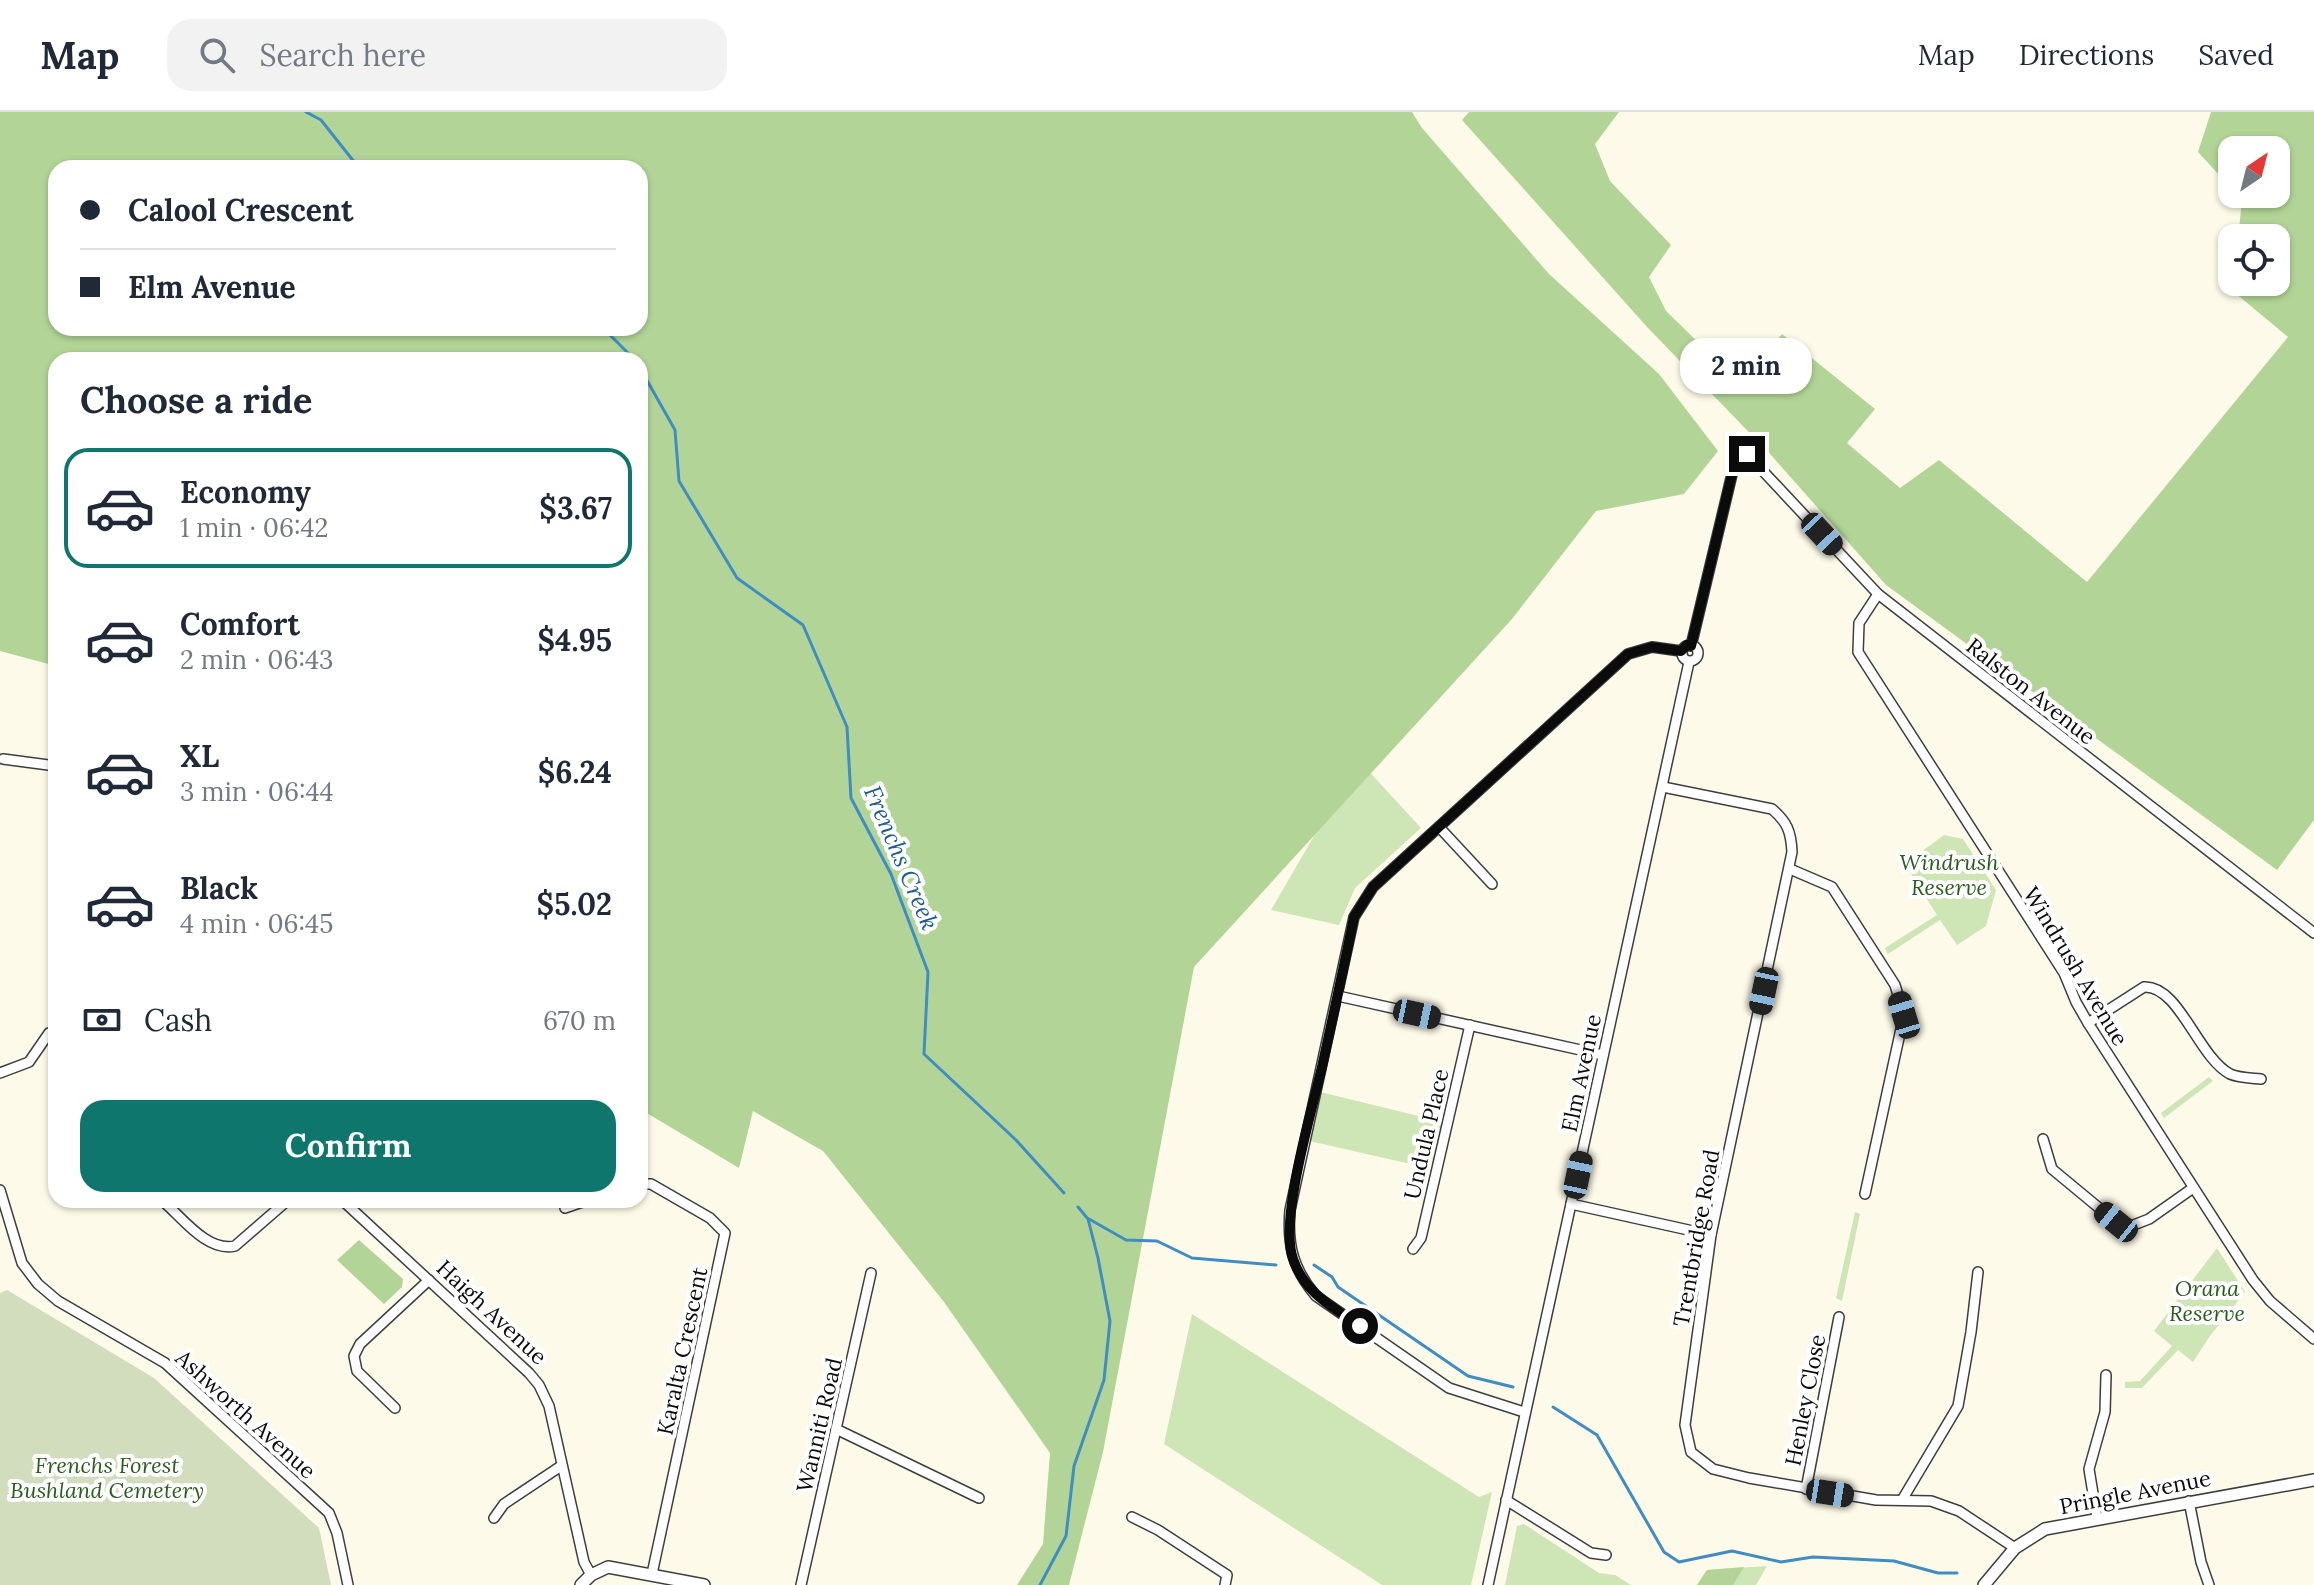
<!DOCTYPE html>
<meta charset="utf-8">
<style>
:root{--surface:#fff;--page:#f2f2f3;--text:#1f2937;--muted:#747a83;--line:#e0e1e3;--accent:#0f766e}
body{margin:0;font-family:Lora,serif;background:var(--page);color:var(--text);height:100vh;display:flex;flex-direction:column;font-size:30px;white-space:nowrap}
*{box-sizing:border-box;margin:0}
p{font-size:26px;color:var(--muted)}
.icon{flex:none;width:44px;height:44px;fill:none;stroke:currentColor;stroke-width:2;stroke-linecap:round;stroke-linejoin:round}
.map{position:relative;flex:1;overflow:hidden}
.side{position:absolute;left:48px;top:240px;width:600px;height:856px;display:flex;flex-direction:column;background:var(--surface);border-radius:24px;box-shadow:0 2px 6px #0004}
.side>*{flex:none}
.hud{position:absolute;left:48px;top:48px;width:600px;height:176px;border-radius:24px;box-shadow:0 2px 6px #0004;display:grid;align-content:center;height:176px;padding:0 32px;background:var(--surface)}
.needle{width:52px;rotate:35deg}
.tools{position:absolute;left:2218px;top:24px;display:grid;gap:16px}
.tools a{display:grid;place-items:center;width:72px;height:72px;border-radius:16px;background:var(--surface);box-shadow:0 2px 6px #0004;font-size:40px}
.end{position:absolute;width:36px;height:36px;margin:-18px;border:10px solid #0b0b0b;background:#fff;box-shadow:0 0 0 4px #fff}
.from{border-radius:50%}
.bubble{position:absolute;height:56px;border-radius:24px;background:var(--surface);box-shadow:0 2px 6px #0004;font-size:26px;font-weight:700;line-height:56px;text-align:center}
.car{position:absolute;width:24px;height:48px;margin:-24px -12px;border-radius:10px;box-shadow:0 0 6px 2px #0007;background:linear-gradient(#222 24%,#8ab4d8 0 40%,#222 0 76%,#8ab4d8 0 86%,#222 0)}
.hud b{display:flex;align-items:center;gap:28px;height:76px;font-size:30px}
.hud b+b{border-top:2px solid var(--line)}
.hud i{width:20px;height:20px;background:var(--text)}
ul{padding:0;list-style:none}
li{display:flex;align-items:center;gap:24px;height:120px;margin:0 16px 12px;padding:0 16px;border:4px solid transparent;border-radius:24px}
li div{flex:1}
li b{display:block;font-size:30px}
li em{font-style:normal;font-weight:700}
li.active{border-color:var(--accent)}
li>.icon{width:72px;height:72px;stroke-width:1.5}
h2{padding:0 32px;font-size:36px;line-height:96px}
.pay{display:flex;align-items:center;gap:20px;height:88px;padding:0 32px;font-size:30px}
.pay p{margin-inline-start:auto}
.primary-button{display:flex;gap:16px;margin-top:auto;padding:16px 32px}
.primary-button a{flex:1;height:92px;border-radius:24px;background:var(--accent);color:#fff;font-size:32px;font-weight:700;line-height:92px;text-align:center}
header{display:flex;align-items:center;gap:48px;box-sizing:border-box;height:112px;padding:0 40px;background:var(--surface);border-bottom:2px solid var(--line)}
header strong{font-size:38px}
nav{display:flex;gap:44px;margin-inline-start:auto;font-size:28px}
.search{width:560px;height:72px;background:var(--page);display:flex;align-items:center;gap:20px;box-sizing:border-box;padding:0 28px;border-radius:24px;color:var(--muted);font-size:30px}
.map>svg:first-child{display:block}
.green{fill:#cee5b6}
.forest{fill:#b2d597;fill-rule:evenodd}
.cemetery{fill:#d2ddbd}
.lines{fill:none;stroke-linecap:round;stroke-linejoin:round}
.stream{stroke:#3e8dc4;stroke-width:3}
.minor-casing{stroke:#3e3e3e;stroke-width:12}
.tertiary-casing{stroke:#3e3e3e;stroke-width:14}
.minor{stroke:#fff;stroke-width:9}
.tertiary{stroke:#fff;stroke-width:11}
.route{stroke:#0b0b0b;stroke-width:10}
.labels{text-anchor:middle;stroke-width:8;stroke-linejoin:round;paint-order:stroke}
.street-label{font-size:22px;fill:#0b0b0b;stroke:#fff}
.park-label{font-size:22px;font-style:italic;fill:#2c5d20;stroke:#fff}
.water-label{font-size:24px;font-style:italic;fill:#1d5e93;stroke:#fff}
</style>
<header>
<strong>Map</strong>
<div class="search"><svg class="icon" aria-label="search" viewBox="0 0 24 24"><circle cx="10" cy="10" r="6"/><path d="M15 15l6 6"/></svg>Search here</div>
<nav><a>Map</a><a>Directions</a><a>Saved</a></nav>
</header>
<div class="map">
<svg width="2314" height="1473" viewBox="0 0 2314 1473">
<rect width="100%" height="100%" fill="#fefae9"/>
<g class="green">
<polygon points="1352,641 1421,716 1355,776 1339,813 1271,798 1321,712"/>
<polygon points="1944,723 1963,727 1996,778 1986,814 1957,833 1940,808 1888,842 1885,836 1937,803 1905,752"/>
<polygon points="2209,965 2213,969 2164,1006 2161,1001"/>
<polygon points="1316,979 1447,1011 1437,1058 1305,1028"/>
<polygon points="1855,1100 1860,1102 1842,1189 1836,1186"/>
<polygon points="2217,1136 2245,1180 2210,1224 2193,1250 2178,1238 2142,1276 2125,1276 2125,1270 2140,1269 2172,1234 2154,1219"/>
<polygon points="1192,1202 1479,1385 1492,1380 1471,1473 1382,1473 1164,1332"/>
<polygon points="1524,1412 1599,1461 1615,1463 1631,1473 1505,1473 1517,1414"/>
<polygon points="1767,1454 1756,1473 1697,1473 1707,1458"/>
</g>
<g class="forest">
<path d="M 0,0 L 1412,0 L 1422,16 L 1549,162 L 1659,262 L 1718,339 L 1684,382 L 1596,399 L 1512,507 L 1194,855 L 1103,1340 L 1069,1473 L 1017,1473 L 1043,1432 L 1050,1341 L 944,1190 L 823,1039 L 753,999 L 739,1056 L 640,997 L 640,248 L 56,248 L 56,554 L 0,539 ZM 640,56 L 640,216 L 56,216 L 56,56 Z"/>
<polygon points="1469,0 1619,0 1595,32 1610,69 1671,133 1649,165 1666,199 1742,273 1782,222 1875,297 1847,331 1900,376 1939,348 2087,470 2288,225 2234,180 2234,170 2276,170 2276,126 2238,126 2242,88 2236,82 2276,82 2276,38 2232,38 2232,77 2198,40 2211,0 2314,0 2314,708 2277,758 1886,473 1771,343 1648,216 1462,8"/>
<polygon points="359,1128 403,1167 402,1175 384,1192 337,1148"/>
<polygon points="1744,1455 1733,1473 1697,1473 1707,1458"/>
</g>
<polygon class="cemetery" points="7,1178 154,1266 319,1416 331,1473 0,1473 0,1181"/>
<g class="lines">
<g class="stream">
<polyline points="306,0 321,8 359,56"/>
<polyline points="603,216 635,248"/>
<polyline points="640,256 675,318 679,369 737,466 803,513 847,615 851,686 891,762 928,860 924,942 1016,1028 1064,1081"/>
<polyline points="1089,1107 1126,1128 1157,1129 1192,1146 1276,1153"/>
<polyline points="1314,1153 1332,1165 1338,1175 1468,1264 1513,1275"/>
<polyline points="1553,1295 1597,1323 1664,1440 1679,1450 1732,1439 1781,1450 1813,1445 1894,1449 1938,1461 1957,1461"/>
<polyline points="1040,1473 1066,1424 1074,1354 1104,1268 1110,1209 1098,1146 1088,1107 1078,1095"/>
</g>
<defs>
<g id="minor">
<polyline points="1878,482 1859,511 1858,540 2064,861 2076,890 2088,911 2253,1168 2270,1189 2314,1227"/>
<circle cx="1690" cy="541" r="8"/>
<polyline points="1691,534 1733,358 1747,342 1878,482 2314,821"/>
<polyline points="3,647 56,654"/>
<path d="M 1663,675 L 1772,697 C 1787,710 1791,719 1792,740 L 1711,1123 L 1685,1313 L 1691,1340 L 1713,1357 L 1749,1366 L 1876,1388 L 1931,1389 L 1959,1399 L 2015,1436"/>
<polyline points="1439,715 1492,772"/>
<polyline points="1790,757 1832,775 1895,873 1904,903 1865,1082"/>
<polyline points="1338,884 1603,943"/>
<path d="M 2088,911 L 2144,875 C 2179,873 2198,945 2230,962 C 2239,966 2251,966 2261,967"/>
<polyline points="0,961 29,950 49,921"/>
<polyline points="2043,1027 2052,1057 2116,1110 2131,1114 2149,1107 2193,1076"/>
<polyline points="640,1072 651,1072 710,1106 725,1121 652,1462"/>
<polyline points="0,1078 22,1151 38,1172 58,1189 165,1251 329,1401 337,1421 348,1473"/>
<path d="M 158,1088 L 165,1091 C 184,1108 208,1140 235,1134 L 288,1088"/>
<polyline points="342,1088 529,1261 539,1273 549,1294 584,1450 591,1463"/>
<polyline points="1571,1092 1711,1123"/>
<polyline points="565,1096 588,1088"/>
<polyline points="1413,1137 1421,1126 1470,913"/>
<polyline points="395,1296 357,1259 354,1244 360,1232 429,1168"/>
<path d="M 1524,1300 L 1449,1276 L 1316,1184 C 1293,1157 1287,1133 1290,1098 L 1354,805 L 1373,775 L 1628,542 L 1652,535 L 1681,539"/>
<polyline points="836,1317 979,1386"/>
<polyline points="1806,1377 1839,1205"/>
<polyline points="1506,1388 1591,1441 1606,1443"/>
<polyline points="1902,1388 1958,1294 1971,1220 1978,1160"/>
<polyline points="2189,1389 2201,1450 2209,1473"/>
<polyline points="1132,1405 1158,1418 1227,1463 1225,1473"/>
<polyline points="494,1406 504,1392 561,1354"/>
<polyline points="2097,1406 2089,1357 2105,1300 2106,1263"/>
<polyline points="801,1473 871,1161"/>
<polyline points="1488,1473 1689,550"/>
</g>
<g id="tertiary">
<polyline points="581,1473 591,1463 608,1455 704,1473"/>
<polyline points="1984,1473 2015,1436 2045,1417 2314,1368"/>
</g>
</defs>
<use href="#minor" class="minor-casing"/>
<use href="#tertiary" class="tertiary-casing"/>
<use href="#minor" class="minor"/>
<use href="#tertiary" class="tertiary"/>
</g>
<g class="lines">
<path class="route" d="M 1360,1214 C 1332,1195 1304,1180 1293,1147 C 1279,1108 1312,998 1322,955 C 1333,905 1344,855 1354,805 L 1373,775 L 1628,542 L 1652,535 L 1681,539 L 1687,533 L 1691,534 L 1733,358 L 1747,342"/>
</g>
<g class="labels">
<g class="street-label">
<text transform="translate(2031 579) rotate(38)" y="8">Ralston Avenue</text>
<text transform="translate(2076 854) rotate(59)" y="8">Windrush Avenue</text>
<text transform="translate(1581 961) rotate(-78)" y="8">Elm Avenue</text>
<text transform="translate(1426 1022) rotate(-77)" y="8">Undula Place</text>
<text transform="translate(1696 1126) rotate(-80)" y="8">Trentbridge Road</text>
<text transform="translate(492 1200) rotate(43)" y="8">Haigh Avenue</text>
<text transform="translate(682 1239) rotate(-78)" y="8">Karalta Crescent</text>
<text transform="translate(1805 1288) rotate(-79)" y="8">Henley Close</text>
<text transform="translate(246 1302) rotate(42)" y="8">Ashworth Avenue</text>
<text transform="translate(819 1313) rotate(-77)" y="8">Wanniti Road</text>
<text transform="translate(2135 1380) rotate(-11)" y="8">Pringle Avenue</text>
</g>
<g class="park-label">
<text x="1949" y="758">Windrush<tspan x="1949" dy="25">Reserve</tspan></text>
<text x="2207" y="1184">Orana<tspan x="2207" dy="25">Reserve</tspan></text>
<text x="107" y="1361">Frenchs Forest<tspan x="107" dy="25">Bushland Cemetery</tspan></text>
</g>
<g class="water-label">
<text transform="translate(901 746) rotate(67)" y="8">Frenchs Creek</text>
</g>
</g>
</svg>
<div class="tools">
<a><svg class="needle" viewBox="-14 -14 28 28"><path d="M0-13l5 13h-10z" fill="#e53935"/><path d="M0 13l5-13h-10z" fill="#747a83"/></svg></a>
<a><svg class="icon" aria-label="locate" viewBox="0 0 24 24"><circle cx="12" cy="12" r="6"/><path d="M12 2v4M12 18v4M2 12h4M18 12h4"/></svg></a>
</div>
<i class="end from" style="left:1360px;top:1214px"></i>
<i class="end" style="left:1747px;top:342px"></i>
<div class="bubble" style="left:1680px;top:226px;width:132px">2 min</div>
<i class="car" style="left:1822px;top:422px;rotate:137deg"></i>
<i class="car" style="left:1764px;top:879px;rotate:192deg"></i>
<i class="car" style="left:1417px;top:902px;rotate:102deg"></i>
<i class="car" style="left:1904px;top:903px;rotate:343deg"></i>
<i class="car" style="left:1578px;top:1063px;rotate:12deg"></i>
<i class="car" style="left:2116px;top:1110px;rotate:309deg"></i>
<i class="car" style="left:1830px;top:1381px;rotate:99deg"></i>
<div class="hud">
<b><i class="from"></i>Calool Crescent</b>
<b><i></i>Elm Avenue</b>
</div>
<section class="side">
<h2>Choose a ride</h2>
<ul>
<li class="active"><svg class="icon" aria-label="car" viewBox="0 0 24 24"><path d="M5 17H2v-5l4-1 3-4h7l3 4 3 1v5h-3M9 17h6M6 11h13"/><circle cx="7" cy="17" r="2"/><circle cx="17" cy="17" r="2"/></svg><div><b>Economy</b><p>1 min · 06:42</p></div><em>$3.67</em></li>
<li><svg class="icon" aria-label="car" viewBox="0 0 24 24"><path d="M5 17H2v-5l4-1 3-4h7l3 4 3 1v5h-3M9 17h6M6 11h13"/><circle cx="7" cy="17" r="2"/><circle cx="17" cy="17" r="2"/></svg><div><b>Comfort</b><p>2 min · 06:43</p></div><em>$4.95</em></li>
<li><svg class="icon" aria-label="car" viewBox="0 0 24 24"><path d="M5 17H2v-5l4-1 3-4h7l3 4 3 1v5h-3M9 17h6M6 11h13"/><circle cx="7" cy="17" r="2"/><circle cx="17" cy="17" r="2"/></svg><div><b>XL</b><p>3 min · 06:44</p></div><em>$6.24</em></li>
<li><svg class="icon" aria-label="car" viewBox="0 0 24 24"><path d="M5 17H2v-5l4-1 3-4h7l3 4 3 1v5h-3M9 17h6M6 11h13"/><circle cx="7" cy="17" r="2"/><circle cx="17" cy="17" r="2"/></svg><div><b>Black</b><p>4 min · 06:45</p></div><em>$5.02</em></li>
</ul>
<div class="pay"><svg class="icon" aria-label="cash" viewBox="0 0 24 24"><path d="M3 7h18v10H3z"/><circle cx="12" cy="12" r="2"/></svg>Cash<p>670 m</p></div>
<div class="primary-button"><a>Confirm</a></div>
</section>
</div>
